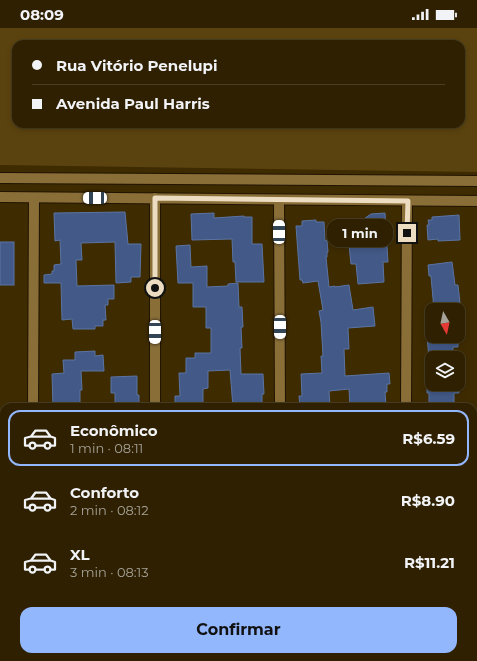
<!DOCTYPE html>
<html lang="pt">
<meta charset="utf-8">
<style>
:root{--surface:#2e2000;--page:#3a2d0f;--text:#f1f3f6;--muted:#a7a399;--line:#493e22;--accent:#93b7fd}
body{margin:0;font-family:Montserrat,sans-serif;background:var(--page);color:var(--text);height:100vh;display:flex;flex-direction:column;font-size:15px;white-space:nowrap}
*{box-sizing:border-box;margin:0}
p{font-size:13px;color:var(--muted)}
.icon{flex:none;width:22px;height:22px;fill:none;stroke:currentColor;stroke-width:2;stroke-linecap:round;stroke-linejoin:round}
.map{position:relative;flex:1;overflow:hidden}
.details{position:absolute;left:0px;top:375px;width:477px;height:258px;display:flex;flex-direction:column;background:var(--surface);border-radius:12px 12px 0 0;box-shadow:0 2px 6px #0003,0 0 0 1px var(--line)}
.details>*{flex:none}
.guide{position:absolute;left:12px;top:12px;width:453px;height:88px;border-radius:12px;box-shadow:0 2px 6px #0003,0 0 0 1px var(--line);display:grid;align-content:center;height:88px;padding:0 20px;background:var(--surface)}
.needle{width:26px;rotate:171deg}
.tools{position:absolute;left:425px;top:275px;display:grid;gap:8px}
.tools a{display:grid;place-items:center;width:40px;height:40px;border-radius:8px;background:var(--surface);box-shadow:0 2px 6px #0003,0 0 0 1px var(--line);font-size:20px}
.end{position:absolute;width:18px;height:18px;margin:-9px;border:5px solid #ecddc2;background:#111;box-shadow:0 0 0 2px #111}
.from{border-radius:50%}
.bubble{position:absolute;height:28px;border-radius:12px;background:var(--surface);box-shadow:0 2px 6px #0003,0 0 0 1px var(--line);font-size:13px;font-weight:700;line-height:28px;text-align:center}
.car{position:absolute;width:12px;height:24px;margin:-12px -6px;border-radius:5px;box-shadow:0 0 3px 1px #0007;background:linear-gradient(#fff 24%,#345 0 40%,#fff 0 76%,#345 0 86%,#fff 0)}
.guide b{display:flex;align-items:center;gap:14px;height:38px;font-size:15px}
.guide b+b{border-top:1px solid var(--line)}
.guide i{width:10px;height:10px;background:var(--text)}
ul{padding:7px 0 0;list-style:none}
li{display:flex;align-items:center;gap:12px;height:56px;margin:0 8px 6px;padding:0 12px;border:2px solid transparent;border-radius:12px}
li div{flex:1}
li b{display:block;font-size:15px}
li em{font-style:normal;font-weight:700}
li.on{border-color:var(--accent)}
li>.icon{width:36px;height:36px;stroke-width:1.5}
.button{display:flex;gap:8px;margin-top:auto;padding:8px 20px}
.button a{flex:1;height:46px;border-radius:12px;background:var(--accent);color:#111;font-size:16px;font-weight:700;line-height:46px;text-align:center}
.status{display:flex;justify-content:space-between;align-items:center;height:28px;padding:0 20px;background:var(--surface);direction:ltr}
.status svg{height:11px;fill:currentColor}
.map>svg:first-child{display:block}
.green{fill:#5b430f;fill-rule:evenodd}
.building{fill:#435a88;stroke:#5b74a3}
.lines{fill:none;stroke-linecap:round;stroke-linejoin:round}
.minor-casing{stroke:#211400;stroke-width:12}
.tertiary-casing{stroke:#211400;stroke-width:12}
.minor{stroke:#896e38;stroke-width:10}
.tertiary{stroke:#896e38;stroke-width:10}
.route{stroke:#ecddc2;stroke-width:5}
</style>
<div class="status"><b>08:09</b><svg viewBox="0 0 49 12"><path d="M0 12V9h3v3zM5 12V6h3v6zM10 12V3h3v9zM15 12V0h3v12zM26 1h20v11H26zM47 4h2v5h-2z"/></svg></div>
<div class="map">
<svg width="477" height="633" viewBox="0 0 477 633">
<rect width="100%" height="100%" fill="#3e2b00"/>
<path class="green" d="M 0,0 L 477,0 L 477,144 L 0,137 ZM 16,16 L 461,16 L 461,96 L 16,96 Z"/>
<g class="building">
<polygon points="125,184 128,216 141,216 140,249 131,249 131,254 116,255 115,214 81,215 82,232 76,232 77,258 114,257 114,271 108,271 108,277 105,277 106,292 103,292 103,298 95,298 95,301 73,301 72,291 62,292 61,255 44,255 44,247 52,246 52,243 54,243 54,237 61,236 60,212 55,213 54,185"/>
<polygon points="214,185 214,190 244,188 244,189 252,189 252,216 262,216 264,254 236,254 235,234 233,234 232,211 192,212 191,186"/>
<polygon points="385,185 388,234 383,234 384,254 358,256 356,236 351,236 349,217 374,215 358,195 371,186"/>
<polygon points="459,187 460,212 438,213 438,211 428,212 427,197 429,197 428,192 432,192 432,189"/>
<polygon points="316,192 316,194 324,194 325,213 327,212 328,224 327,224 327,229 326,229 329,259 335,258 335,259 349,257 353,282 373,279 375,298 348,300 349,321 344,321 345,348 389,345 390,356 387,356 387,364 385,364 386,379 350,379 349,361 329,363 330,379 300,378 299,368 302,368 301,346 322,345 321,328 323,328 321,294 319,283 323,282 318,253 303,255 302,252 300,252 296,198 302,198 302,193"/>
<rect x="0" y="214" width="14" height="43"/>
<polygon points="190,217 191,239 207,238 207,259 228,258 228,256 238,255 239,279 242,279 243,299 241,299 242,320 240,320 241,346 263,346 264,366 262,366 262,379 233,379 230,342 208,343 208,360 203,361 203,379 175,379 175,368 180,368 179,345 186,345 186,330 195,330 195,325 211,325 211,300 206,300 206,279 193,279 193,255 178,255 176,218"/>
<polygon points="452,234 455,257 458,257 460,275 452,276 453,282 434,282 431,248 429,248 428,237"/>
<polygon points="427,308 458,308 458,319 453,319 453,330 429,330"/>
<polygon points="95,323 95,328 103,327 104,343 81,343 82,362 80,362 80,379 53,379 52,346 64,345 63,332 75,332 75,324"/>
<polygon points="137,348 137,367 139,367 139,379 115,379 115,365 111,365 111,349"/>
<polygon points="427,356 458,356 459,365 454,365 454,379 429,379 429,365 427,365"/>
</g>
<g class="lines">
<defs>
<g id="minor">
<polyline points="0,169 477,173"/>
<polyline points="279,172 280,379"/>
<polyline points="33,379 34,170"/>
<polyline points="155,379 155,170"/>
<polyline points="406,379 407,173"/>
<polyline points="473,396 477,396"/>
<polyline points="0,567 4,566"/>
<polyline points="33,629 33,633"/>
<polyline points="281,629 281,633"/>
<polyline points="155,633 155,629"/>
<polyline points="403,633 403,629"/>
</g>
<polyline id="tertiary" points="0,150 477,153"/>
</defs>
<use href="#minor" class="minor-casing"/>
<use href="#tertiary" class="tertiary-casing"/>
<use href="#minor" class="minor"/>
<use href="#tertiary" class="tertiary"/>
</g>
<g class="lines">
<polyline class="route" points="155,260 155,170 408,173 407,205"/>
</g>
</svg>
<div class="tools">
<a><svg class="needle" viewBox="-14 -14 28 28"><path d="M0-13l5 13h-10z" fill="#e53935"/><path d="M0 13l5-13h-10z" fill="#a7a399"/></svg></a>
<a><svg class="icon" aria-label="layers" viewBox="0 0 24 24"><path d="M12 4l9 5-9 5-9-5zM3 14l9 5 9-5"/></svg></a>
</div>
<i class="end from" style="left:155px;top:260px"></i>
<i class="end" style="left:407px;top:205px"></i>
<div class="bubble" style="left:327px;top:191px;width:66px">1 min</div>
<i class="car" style="left:95px;top:170px;rotate:270deg"></i>
<i class="car" style="left:279px;top:204px;rotate:0deg"></i>
<i class="car" style="left:280px;top:299px;rotate:180deg"></i>
<i class="car" style="left:155px;top:304px;rotate:180deg"></i>
<div class="guide">
<b><i class="from"></i>Rua Vitório Penelupi</b>
<b><i></i>Avenida Paul Harris</b>
</div>
<section class="details">
<ul>
<li class="on"><svg class="icon" aria-label="car" viewBox="0 0 24 24"><path d="M5 17H2v-5l4-1 3-4h7l3 4 3 1v5h-3M9 17h6M6 11h13"/><circle cx="7" cy="17" r="2"/><circle cx="17" cy="17" r="2"/></svg><div><b>Econômico</b><p>1 min · 08:11</p></div><em>R$6.59</em></li>
<li><svg class="icon" aria-label="car" viewBox="0 0 24 24"><path d="M5 17H2v-5l4-1 3-4h7l3 4 3 1v5h-3M9 17h6M6 11h13"/><circle cx="7" cy="17" r="2"/><circle cx="17" cy="17" r="2"/></svg><div><b>Conforto</b><p>2 min · 08:12</p></div><em>R$8.90</em></li>
<li><svg class="icon" aria-label="car" viewBox="0 0 24 24"><path d="M5 17H2v-5l4-1 3-4h7l3 4 3 1v5h-3M9 17h6M6 11h13"/><circle cx="7" cy="17" r="2"/><circle cx="17" cy="17" r="2"/></svg><div><b>XL</b><p>3 min · 08:13</p></div><em>R$11.21</em></li>
</ul>
<div class="button"><a>Confirmar</a></div>
</section>
</div>
